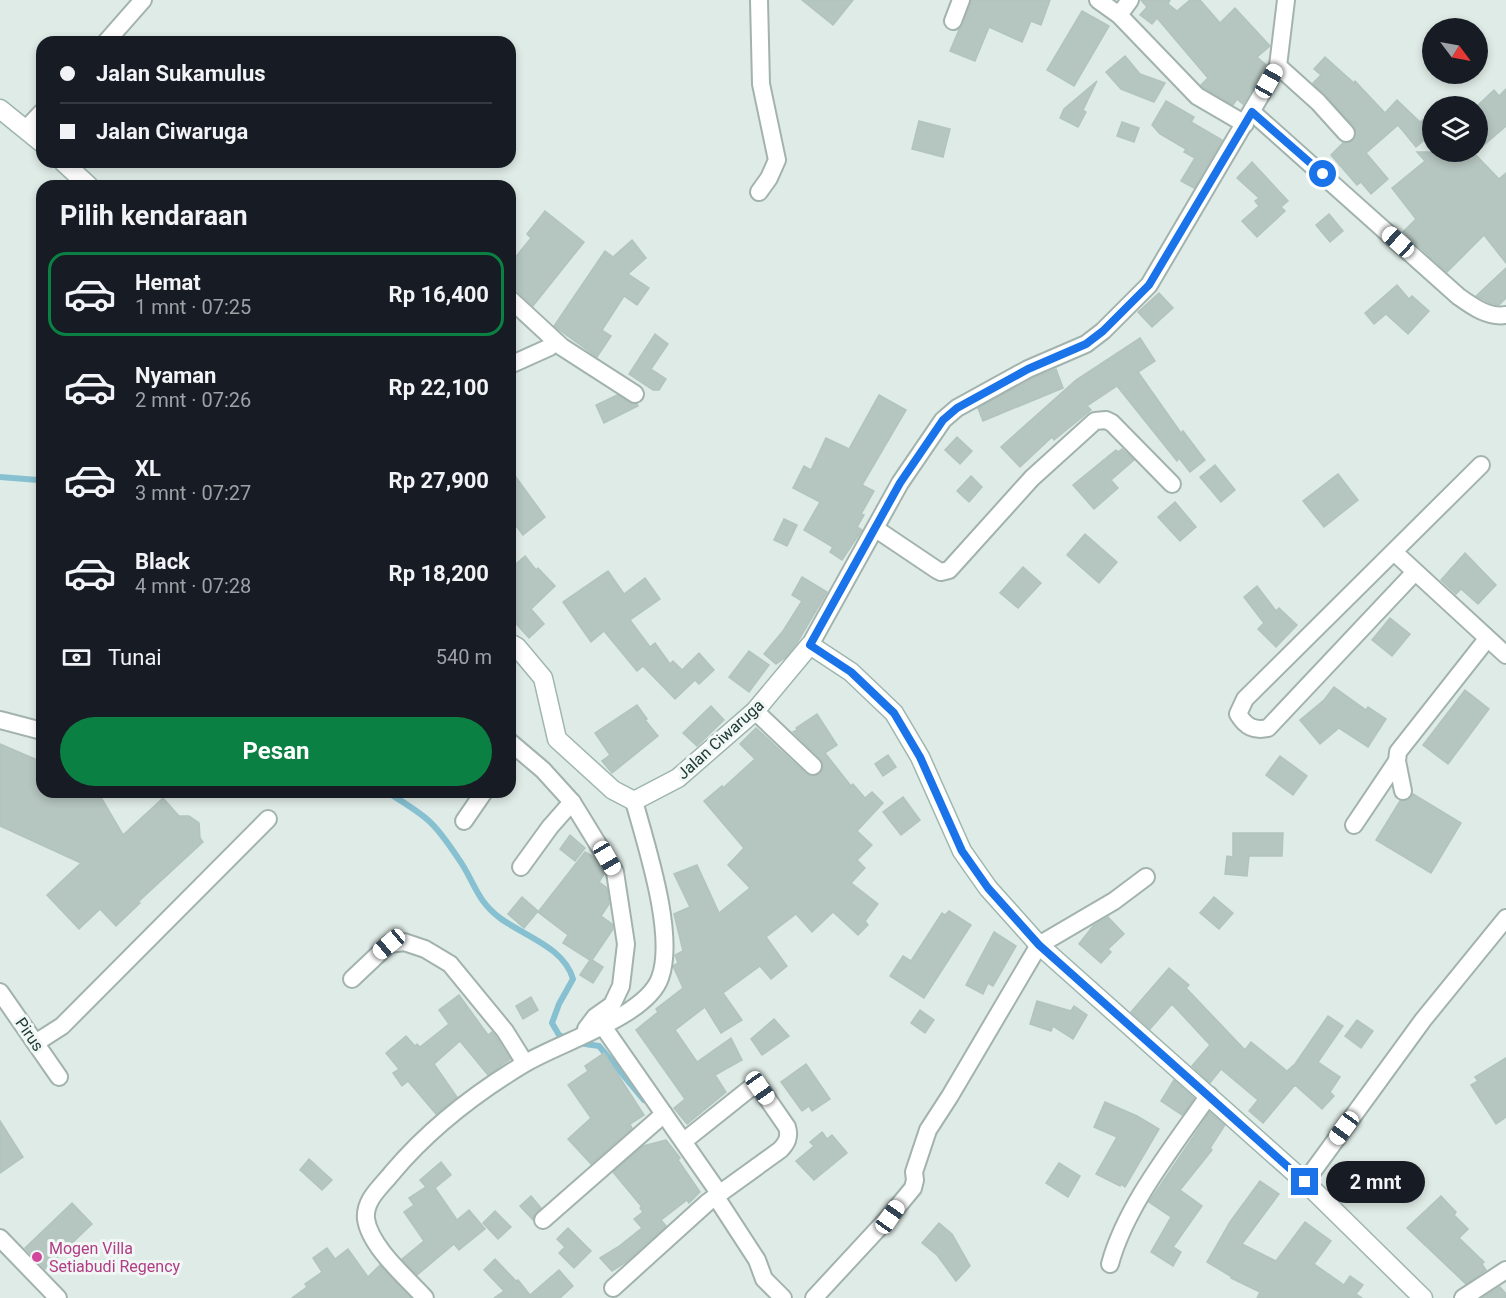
<!DOCTYPE html>
<html lang="id">
<meta charset="utf-8">
<style>
:root{--surface:#171b24;--page:#20242c;--text:#f1f3f6;--muted:#9ea1a6;--line:#363941;--accent:#0b8043}
body{margin:0;font-family:Roboto,sans-serif;background:var(--page);color:var(--text);height:100vh;display:flex;flex-direction:column;font-size:22px;white-space:nowrap}
*{box-sizing:border-box;margin:0}
p{font-size:20px;color:var(--muted)}
.icon{flex:none;width:33px;height:33px;fill:none;stroke:currentColor;stroke-width:2;stroke-linecap:round;stroke-linejoin:round}
.map{position:relative;flex:1;overflow:hidden}
.panel{position:absolute;left:36px;top:180px;width:480px;height:618px;display:flex;flex-direction:column;background:var(--surface);border-radius:18px;box-shadow:0 3px 9px #0003}
.panel>*{flex:none}
.top-card{position:absolute;left:36px;top:36px;width:480px;height:132px;border-radius:18px;box-shadow:0 3px 9px #0003;display:grid;align-content:center;height:132px;padding:0 24px;background:var(--surface)}
.needle{width:39px;rotate:122deg}
.fabs{position:absolute;left:1422px;top:18px;display:grid;gap:12px}
.fabs a{display:grid;place-items:center;width:66px;height:66px;border-radius:50%;background:var(--surface);box-shadow:0 3px 9px #0003;font-size:30px}
.end{position:absolute;width:27px;height:27px;margin:-14px;border:8px solid #1a73e8;background:#fff;box-shadow:0 0 0 3px #fff}
.from{border-radius:50%}
.bubble{position:absolute;height:42px;border-radius:21px;background:var(--surface);box-shadow:0 3px 9px #0003;font-size:20px;font-weight:700;line-height:42px;text-align:center}
.car{position:absolute;width:18px;height:36px;margin:-18px -9px;border-radius:8px;box-shadow:0 0 4px 2px #0007;background:linear-gradient(#fff 24%,#345 0 40%,#fff 0 76%,#345 0 86%,#fff 0)}
.top-card b{display:flex;align-items:center;gap:21px;height:57px;font-size:22px}
.top-card b+b{border-top:2px solid var(--line)}
.top-card i{width:15px;height:15px;background:var(--text)}
ul{padding:0;list-style:none}
li{display:flex;align-items:center;gap:18px;height:84px;margin:0 12px 9px;padding:0 12px;border:3px solid transparent;border-radius:18px}
li div{flex:1}
li b{display:block;font-size:22px}
li em{font-style:normal;font-weight:700}
li.on{border-color:var(--accent)}
li>.icon{width:54px;height:54px;stroke-width:1.5}
h2{padding:0 24px;font-size:27px;line-height:72px}
.pay{display:flex;align-items:center;gap:15px;height:66px;padding:0 24px;font-size:22px}
.pay p{margin-inline-start:auto}
.primary-button{display:flex;gap:12px;margin-top:auto;padding:12px 24px}
.primary-button a{flex:1;height:69px;border-radius:36px;background:var(--accent);color:#fff;font-size:24px;font-weight:700;line-height:69px;text-align:center}
.map>svg:first-child{display:block}
.lines{fill:none;stroke-linecap:round;stroke-linejoin:round}
.stream{stroke:#86c0d1;stroke-width:6}
.building{fill:#b5c5c0;stroke:#b2c4be;stroke-width:1.5}
.street-casing{stroke:#a2b3ae;stroke-width:20}
.secondary-casing{stroke:#9eb6af;stroke-width:21}
.street{stroke:#fff;stroke-width:16}
.secondary{stroke:#fff;stroke-width:18}
.route{stroke:#1a73e8;stroke-width:8}
.hotel-dot{fill:#d1479c;stroke:#f0f7f4;stroke-width:2}
.labels{text-anchor:middle;stroke-width:6;stroke-linejoin:round;paint-order:stroke}
.street-label{font-size:16px;fill:#203b36;stroke:#f0f7f4}
.hotel-label{font-size:16px;fill:#b23c85;stroke:#f0f7f4;text-anchor:start}
</style>
<div class="map">
<svg width="1506" height="1298" viewBox="0 0 1506 1298">
<rect width="100%" height="100%" fill="#dfebe6"/>
<g class="lines">
<g class="stream">
<polyline points="0,477 38,480 42,485"/>
<path d="M 387,792 C 401,801 417,810 429,821 C 440,831 450,846 458,858 C 474,880 475,899 500,918 C 524,936 564,947 573,979 L 559,1004 L 552,1023 L 559,1035 L 568,1039"/>
<polyline points="578,1043 599,1046 644,1100"/>
</g>
</g>
<g class="building">
<polygon points="802,0 853,0 833,25"/>
<polygon points="971,0 1050,0 1041,25 1031,21 1022,42 989,27 975,61 950,51 959,30 963,25"/>
<polygon points="1141,0 1170,0 1168,4 1177,11 1190,0 1200,0 1220,23 1235,8 1270,46 1257,57 1266,65 1243,104 1237,99 1233,105 1204,88 1201,85 1208,78 1157,18 1152,24 1140,15 1147,7"/>
<polygon points="1082,11 1109,26 1074,86 1047,70"/>
<polygon points="1125,56 1140,74 1165,83 1154,102 1121,89 1106,72"/>
<polygon points="1325,57 1354,83 1355,81 1385,113 1397,100 1420,122 1432,112 1432,133 1416,147 1398,125 1366,153 1388,179 1371,194 1361,182 1357,185 1331,155 1343,143 1353,140 1356,131 1354,126 1313,83 1321,75 1314,69"/>
<polygon points="1097,81 1083,110 1086,112 1078,127 1060,118 1064,109"/>
<polygon points="1506,89 1506,126 1478,150 1478,105 1494,90 1499,96"/>
<polygon points="1166,101 1194,117 1191,122 1222,140 1194,188 1181,181 1195,158 1184,152 1186,149 1160,134 1152,125"/>
<polygon points="919,121 950,129 943,157 912,149"/>
<polygon points="1122,122 1139,128 1134,142 1117,136"/>
<polygon points="1417,152 1473,152 1499,179 1506,173 1506,263 1484,235 1447,272 1403,232 1416,219 1392,188 1425,161"/>
<polygon points="1252,162 1288,201 1281,207 1285,211 1257,237 1242,221 1259,206 1255,201 1259,198 1237,178"/>
<polygon points="545,211 584,242 533,306 517,291 510,288 510,264 531,238 527,234"/>
<polygon points="1329,214 1343,231 1330,242 1316,225"/>
<polygon points="632,240 646,258 628,274 649,288 637,305 624,296 602,330 611,336 597,357 554,326 605,251 613,257"/>
<polygon points="1506,268 1506,298 1499,305 1490,303 1476,296"/>
<polygon points="1397,285 1409,299 1412,296 1429,311 1408,334 1386,314 1374,324 1365,313"/>
<polygon points="1159,293 1173,308 1152,327 1138,312"/>
<polygon points="655,334 668,344 651,369 666,379 659,390 653,390 629,374"/>
<polygon points="1140,338 1155,361 1138,372 1181,433 1183,431 1205,460 1190,472 1179,458 1177,461 1117,386 1087,406 1091,410 1054,440 1052,437 1020,467 1001,447 1076,380"/>
<polygon points="1056,369 1063,388 983,421 978,408 1033,378"/>
<polygon points="617,395 630,403 637,404 638,406 604,423 596,405"/>
<polygon points="879,395 906,410 862,485 874,491 861,514 864,515 857,527 862,530 842,560 830,552 833,547 804,530 820,502 793,488 804,466 811,470 826,438 849,449"/>
<polygon points="957,437 972,451 960,464 945,450"/>
<polygon points="1122,449 1134,460 1111,480 1118,488 1094,509 1073,485 1116,450 1118,452"/>
<polygon points="1215,465 1235,490 1221,502 1200,477"/>
<polygon points="510,469 545,517 523,535 510,518"/>
<polygon points="1338,474 1358,500 1324,527 1303,501"/>
<polygon points="971,476 982,487 969,502 957,491"/>
<polygon points="1175,502 1196,527 1180,541 1158,517"/>
<polygon points="784,519 797,525 787,546 774,540"/>
<polygon points="1085,534 1117,562 1099,583 1067,555"/>
<polygon points="1465,553 1496,585 1478,604 1461,589 1456,594 1441,580"/>
<polygon points="525,556 536,570 538,568 555,586 531,609 544,624 529,638 510,617 510,569"/>
<polygon points="1023,567 1041,583 1018,608 1000,593"/>
<polygon points="608,571 624,594 645,578 660,599 630,620 650,647 655,643 670,664 673,661 682,670 699,653 714,670 699,684 695,680 675,699 643,666 637,671 604,631 591,642 563,602"/>
<polygon points="802,577 827,592 797,643 786,657 776,664 764,654 783,631 802,601 792,595"/>
<polygon points="1257,586 1276,611 1279,608 1297,625 1276,647 1258,629 1264,623 1244,597"/>
<polygon points="1390,618 1410,634 1392,656 1372,640"/>
<polygon points="749,651 769,665 749,692 729,677"/>
<polygon points="1334,687 1366,710 1368,707 1386,719 1368,747 1339,728 1320,744 1300,720 1324,700"/>
<polygon points="1465,690 1489,709 1448,764 1423,745"/>
<polygon points="637,705 647,719 645,720 658,736 612,773 602,761 610,755 595,733"/>
<polygon points="711,706 724,720 697,746 683,733"/>
<polygon points="817,714 837,745 825,753 851,786 853,784 865,798 872,792 883,803 857,831 872,845 857,860 865,868 851,883 878,904 865,921 868,925 858,935 833,912 812,932 796,914 766,937 787,966 771,979 760,966 723,993 742,1020 721,1033 705,1007 675,1030 697,1062 731,1038 742,1060 715,1075 726,1092 687,1124 674,1108 685,1099 636,1030 658,1012 656,1009 683,988 673,966 678,963 675,955 683,951 674,914 690,907 674,874 697,865 719,913 750,888 728,865 744,848 704,801 722,786 723,788 755,759 740,744 756,728 806,774 815,776 820,774 823,768 821,759 793,732 797,730 796,728"/>
<polygon points="0,744 42,762 42,792 98,792 123,835 163,798 179,816 189,816 199,823 200,838 203,842 138,902 140,903 116,926 100,909 79,929 47,895 81,863 0,826"/>
<polygon points="888,755 896,767 883,776 875,764"/>
<polygon points="1280,756 1307,776 1293,795 1266,775"/>
<polygon points="1413,794 1461,823 1431,873 1376,840 1400,801 1409,799"/>
<polygon points="903,797 920,820 901,835 883,812"/>
<polygon points="1233,833 1283,833 1282,856 1249,856 1247,876 1225,874 1227,856 1233,857"/>
<polygon points="570,835 585,848 575,861 560,849"/>
<polygon points="585,852 594,857 604,874 599,882 607,888 609,904 601,916 612,924 613,929 592,960 603,967 593,983 580,975 590,960 563,943 568,935 538,912"/>
<polygon points="522,897 538,911 524,928 508,914"/>
<polygon points="1214,897 1233,913 1219,929 1200,913"/>
<polygon points="949,911 971,925 924,998 890,976 903,956 911,961 942,913 945,915"/>
<polygon points="1108,917 1124,934 1108,949 1111,952 1101,963 1079,944 1093,926"/>
<polygon points="994,932 1016,946 993,986 988,983 983,994 966,985"/>
<polygon points="1169,968 1189,985 1186,988 1245,1050 1251,1042 1287,1071 1295,1064 1328,1016 1343,1026 1318,1062 1340,1077 1330,1092 1334,1096 1322,1109 1296,1086 1294,1086 1263,1123 1249,1111 1258,1100 1221,1069 1210,1083 1192,1066 1210,1045 1172,1004 1150,1029 1131,1012"/>
<polygon points="459,995 488,1035 492,1032 496,1037 510,1059 488,1075 460,1041 434,1064 457,1097 436,1114 408,1081 402,1086 393,1073 399,1069 386,1053 406,1036 415,1046 417,1044 420,1047 449,1024 439,1010"/>
<polygon points="531,997 538,1010 523,1019 516,1006"/>
<polygon points="1037,1001 1071,1011 1074,1006 1087,1015 1073,1039 1053,1026 1051,1031 1030,1024"/>
<polygon points="920,1010 934,1020 925,1033 911,1023"/>
<polygon points="774,1019 789,1036 762,1055 751,1039"/>
<polygon points="1357,1020 1373,1031 1361,1048 1345,1036"/>
<polygon points="604,1053 644,1115 630,1124 632,1128 591,1164 568,1139 591,1118 568,1085 588,1071 585,1066"/>
<polygon points="1506,1058 1506,1117 1496,1124 1471,1085 1478,1081 1475,1077"/>
<polygon points="806,1064 830,1099 812,1111 809,1106 802,1111 781,1082"/>
<polygon points="1174,1080 1194,1098 1182,1115 1161,1101"/>
<polygon points="1105,1102 1137,1116 1159,1129 1125,1187 1121,1184 1120,1186 1096,1174 1117,1137 1094,1127"/>
<polygon points="1210,1112 1225,1125 1210,1148 1212,1150 1180,1190 1202,1206 1173,1247 1181,1252 1173,1266 1151,1252 1171,1217 1149,1202"/>
<polygon points="0,1121 23,1157 0,1173"/>
<polygon points="822,1132 827,1139 832,1135 847,1153 814,1180 796,1161 814,1146 810,1142"/>
<polygon points="666,1140 680,1158 678,1160 700,1192 689,1203 687,1200 661,1220 666,1226 626,1262 612,1271 600,1258 618,1247 642,1228 634,1219 643,1212 640,1208 642,1207 613,1172 643,1146"/>
<polygon points="309,1159 332,1180 322,1190 300,1170"/>
<polygon points="441,1162 451,1175 435,1188 457,1220 469,1210 485,1229 459,1250 454,1244 417,1275 402,1259 424,1241 404,1212 414,1205 409,1198 426,1187 420,1180"/>
<polygon points="1059,1163 1080,1176 1068,1197 1046,1183"/>
<polygon points="1260,1181 1279,1194 1242,1244 1276,1261 1305,1222 1331,1241 1314,1264 1344,1285 1350,1276 1363,1285 1356,1294 1362,1298 1257,1298 1260,1292 1231,1278 1232,1277 1207,1262 1230,1222"/>
<polygon points="531,1196 541,1208 536,1213 533,1220 520,1206"/>
<polygon points="1441,1196 1456,1212 1454,1215 1468,1229 1459,1238 1484,1262 1482,1264 1486,1270 1466,1284 1407,1228"/>
<polygon points="72,1203 92,1224 45,1269 25,1248"/>
<polygon points="495,1211 511,1227 498,1239 483,1223"/>
<polygon points="939,1223 952,1234 970,1266 956,1281 937,1255 922,1243"/>
<polygon points="568,1228 591,1251 574,1268 559,1253 565,1247 557,1239"/>
<polygon points="327,1248 335,1259 348,1249 368,1277 380,1265 411,1298 292,1298 307,1287 305,1284 322,1272 313,1258"/>
<polygon points="495,1259 516,1281 518,1280 530,1295 559,1270 573,1286 560,1298 494,1298 504,1291 484,1270"/>
<polygon points="1500,1287 1506,1294 1506,1298 1482,1298"/>
</g>
<g class="lines">
<defs>
<g id="street">
<polyline points="1098,0 1119,15 1197,96 1245,124"/>
<polyline points="1119,15 1130,0"/>
<polyline points="953,21 961,0"/>
<polyline points="106,42 143,0"/>
<polyline points="1278,66 1318,102 1346,133"/>
<path d="M 1252,112 L 1458,296 C 1472,306 1488,318 1506,315"/>
<polyline points="26,129 42,112"/>
<polyline points="759,192 769,178 777,160 761,84 759,0"/>
<polyline points="510,299 562,347 635,394"/>
<polyline points="510,365 550,347"/>
<polyline points="876,529 937,570 941,572 949,570 1032,478 1095,421 1106,420 1112,423 1172,484"/>
<polyline points="1394,552 1506,655"/>
<path d="M 1415,572 L 1268,728 C 1254,731 1246,727 1238,714 L 1245,699 L 1481,465"/>
<polyline points="810,645 900,483 943,420 957,408 1028,369 1086,344 1103,331 1149,285 1278,66 1286,0"/>
<polyline points="755,711 813,766"/>
<polyline points="0,720 42,731"/>
<polyline points="510,742 543,770 572,802 615,872 626,944 621,986 612,1005 595,1017 586,1029"/>
<polyline points="1403,791 1397,761 1398,752 1487,639"/>
<polyline points="464,821 484,792"/>
<polyline points="1354,825 1397,761"/>
<polyline points="521,867 550,827 572,802"/>
<polyline points="352,979 389,944 404,942 425,949 450,964 505,1031 525,1063"/>
<polyline points="0,992 59,1077"/>
<polyline points="602,1025 719,1193"/>
<polyline points="37,1042 62,1026 268,819"/>
<polyline points="1305,1182 1423,1020 1506,918"/>
<polyline points="716,1197 757,1260 764,1279 783,1298"/>
<polyline points="543,1220 664,1114"/>
<polyline points="0,1238 58,1298"/>
<path d="M 1110,1264 C 1126,1205 1174,1146 1209,1095"/>
<path d="M 613,1288 L 708,1202 L 780,1150 C 787,1143 790,1137 787,1127 L 760,1088 L 753,1086 L 684,1141"/>
<path d="M 425,1298 C 407,1278 370,1247 366,1219 C 364,1200 381,1187 392,1173 C 429,1129 474,1094 524,1064 C 558,1043 646,1017 660,978 C 676,935 646,845 634,801"/>
<polyline points="814,1298 889,1217 913,1188 915,1180 914,1172 928,1130 950,1096 1039,945 1114,901 1146,877"/>
<polyline points="1463,1298 1506,1270"/>
</g>
<g id="secondary">
<polyline points="0,109 42,143"/>
<polyline points="63,162 89,186"/>
<polyline points="510,643 517,647 543,678 557,739 613,790 634,801 678,778 755,711 810,645 851,672 894,713 920,757 962,851 988,888 1039,945 1305,1182 1423,1298"/>
</g>
</defs>
<use href="#street" class="street-casing"/>
<use href="#secondary" class="secondary-casing"/>
<use href="#street" class="street"/>
<use href="#secondary" class="secondary"/>
</g>
<g class="lines">
<polyline class="route" points="1305,1182 1039,945 988,888 962,851 920,757 894,713 851,672 810,645 900,483 943,420 957,408 1028,369 1086,344 1103,331 1149,285 1252,112 1323,174"/>
</g>
<circle class="hotel-dot" cx="37" cy="1257" r="6"/>
<g class="labels">
<g class="street-label">
<text transform="translate(720 739) rotate(-42)" y="6">Jalan Ciwaruga</text>
<text transform="translate(30 1034) rotate(55)" y="6">Pirus</text>
</g>
<g class="hotel-label">
<text x="49" y="1254">Mogen Villa<tspan x="49" dy="18">Setiabudi Regency</tspan></text>
</g>
</g>
</svg>
<div class="fabs">
<a><svg class="needle" viewBox="-14 -14 28 28"><path d="M0-13l5 13h-10z" fill="#e53935"/><path d="M0 13l5-13h-10z" fill="#9ea1a6"/></svg></a>
<a><svg class="icon" aria-label="layers" viewBox="0 0 24 24"><path d="M12 4l9 5-9 5-9-5zM3 14l9 5 9-5"/></svg></a>
</div>
<i class="end from" style="left:1323px;top:174px"></i>
<i class="end" style="left:1305px;top:1182px"></i>
<div class="bubble" style="left:1326px;top:1161px;width:99px">2 mnt</div>
<i class="car" style="left:1269px;top:81px;rotate:29deg"></i>
<i class="car" style="left:1398px;top:242px;rotate:312deg"></i>
<i class="car" style="left:607px;top:858px;rotate:150deg"></i>
<i class="car" style="left:389px;top:944px;rotate:230deg"></i>
<i class="car" style="left:760px;top:1088px;rotate:145deg"></i>
<i class="car" style="left:1344px;top:1128px;rotate:216deg"></i>
<i class="car" style="left:890px;top:1217px;rotate:35deg"></i>
<div class="top-card">
<b><i class="from"></i>Jalan Sukamulus</b>
<b><i></i>Jalan Ciwaruga</b>
</div>
<section class="panel">
<h2>Pilih kendaraan</h2>
<ul>
<li class="on"><svg class="icon" aria-label="car" viewBox="0 0 24 24"><path d="M5 17H2v-5l4-1 3-4h7l3 4 3 1v5h-3M9 17h6M6 11h13"/><circle cx="7" cy="17" r="2"/><circle cx="17" cy="17" r="2"/></svg><div><b>Hemat</b><p>1 mnt · 07:25</p></div><em>Rp 16,400</em></li>
<li><svg class="icon" aria-label="car" viewBox="0 0 24 24"><path d="M5 17H2v-5l4-1 3-4h7l3 4 3 1v5h-3M9 17h6M6 11h13"/><circle cx="7" cy="17" r="2"/><circle cx="17" cy="17" r="2"/></svg><div><b>Nyaman</b><p>2 mnt · 07:26</p></div><em>Rp 22,100</em></li>
<li><svg class="icon" aria-label="car" viewBox="0 0 24 24"><path d="M5 17H2v-5l4-1 3-4h7l3 4 3 1v5h-3M9 17h6M6 11h13"/><circle cx="7" cy="17" r="2"/><circle cx="17" cy="17" r="2"/></svg><div><b>XL</b><p>3 mnt · 07:27</p></div><em>Rp 27,900</em></li>
<li><svg class="icon" aria-label="car" viewBox="0 0 24 24"><path d="M5 17H2v-5l4-1 3-4h7l3 4 3 1v5h-3M9 17h6M6 11h13"/><circle cx="7" cy="17" r="2"/><circle cx="17" cy="17" r="2"/></svg><div><b>Black</b><p>4 mnt · 07:28</p></div><em>Rp 18,200</em></li>
</ul>
<div class="pay"><svg class="icon" aria-label="cash" viewBox="0 0 24 24"><path d="M3 7h18v10H3z"/><circle cx="12" cy="12" r="2"/></svg>Tunai<p>540 m</p></div>
<div class="primary-button"><a>Pesan</a></div>
</section>
</div>
